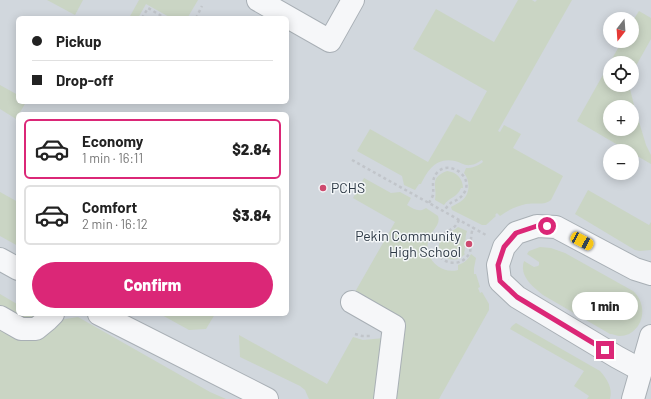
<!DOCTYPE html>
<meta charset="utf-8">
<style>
:root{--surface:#fff;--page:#f6f6f6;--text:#222;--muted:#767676;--line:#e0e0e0;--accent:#db2777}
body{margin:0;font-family:Barlow,sans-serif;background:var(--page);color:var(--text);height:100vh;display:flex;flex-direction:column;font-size:15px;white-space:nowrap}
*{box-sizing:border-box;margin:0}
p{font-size:13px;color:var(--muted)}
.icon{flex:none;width:22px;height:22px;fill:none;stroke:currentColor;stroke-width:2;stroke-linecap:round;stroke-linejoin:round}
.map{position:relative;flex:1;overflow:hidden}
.sheet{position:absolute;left:16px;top:112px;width:273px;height:204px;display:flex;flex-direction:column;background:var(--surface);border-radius:6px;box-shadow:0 2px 10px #0003}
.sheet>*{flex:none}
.guide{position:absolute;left:16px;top:16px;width:273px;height:88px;border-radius:6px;box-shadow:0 2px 10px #0003;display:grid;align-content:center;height:88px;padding:0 16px;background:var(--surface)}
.needle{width:26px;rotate:197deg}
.buttons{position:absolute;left:603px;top:12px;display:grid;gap:8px}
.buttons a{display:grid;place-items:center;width:36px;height:36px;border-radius:50%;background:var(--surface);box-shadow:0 2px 10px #0003;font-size:20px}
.end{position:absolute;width:18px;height:18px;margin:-9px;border:5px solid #db2777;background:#fff;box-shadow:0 0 0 2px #fff}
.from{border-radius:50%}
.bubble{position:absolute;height:28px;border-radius:14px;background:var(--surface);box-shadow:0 2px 10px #0003;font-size:13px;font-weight:800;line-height:28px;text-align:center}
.car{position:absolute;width:12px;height:24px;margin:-12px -6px;border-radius:5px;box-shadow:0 0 3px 1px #0007;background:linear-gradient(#f5c518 24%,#345 0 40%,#f5c518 0 76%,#345 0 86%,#f5c518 0)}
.guide b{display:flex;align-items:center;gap:14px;height:38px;font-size:15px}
.guide b+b{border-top:1px solid var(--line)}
.guide i{width:10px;height:10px;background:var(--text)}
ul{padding:7px 0 0;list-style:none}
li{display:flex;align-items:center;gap:12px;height:60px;margin:0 8px 6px;padding:0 8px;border:2px solid var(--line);border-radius:6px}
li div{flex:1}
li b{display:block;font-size:15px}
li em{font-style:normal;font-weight:800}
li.current{border-color:var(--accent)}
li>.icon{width:36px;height:36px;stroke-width:1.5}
.primary-button{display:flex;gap:8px;margin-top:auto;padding:8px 16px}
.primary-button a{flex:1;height:46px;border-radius:24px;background:var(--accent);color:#fff;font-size:16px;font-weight:800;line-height:46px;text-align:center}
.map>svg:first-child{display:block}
.built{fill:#d1d7dd;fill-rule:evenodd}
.green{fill:#cad5c4;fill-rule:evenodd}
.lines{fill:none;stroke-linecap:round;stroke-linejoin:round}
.minor-casing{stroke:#a8afb5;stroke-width:24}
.path{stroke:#c1c5ca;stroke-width:2.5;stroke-dasharray:3 3;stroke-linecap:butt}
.minor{stroke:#f6f7f9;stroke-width:22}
.route{stroke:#db2777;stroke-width:5}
.poi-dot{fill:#ce4a6f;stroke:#f3f6f8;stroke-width:1.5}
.labels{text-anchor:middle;stroke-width:3;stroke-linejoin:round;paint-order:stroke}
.poi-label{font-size:14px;fill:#2b3743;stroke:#f3f6f8;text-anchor:start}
</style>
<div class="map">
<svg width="651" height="399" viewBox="0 0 651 399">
<rect width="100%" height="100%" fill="#e3e7eb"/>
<path class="built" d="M 0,0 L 651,0 L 651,399 L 0,399 ZM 18,18 L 287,18 L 287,102 L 18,102 ZM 610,19 L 632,19 L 632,41 L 610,41 ZM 610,63 L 632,63 L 632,85 L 610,85 ZM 610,107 L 632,107 L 632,129 L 610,129 ZM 18,114 L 287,114 L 287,314 L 18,314 ZM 610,151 L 632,151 L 632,173 L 610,173 Z"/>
<g class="green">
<polygon points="47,0 83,0 75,15"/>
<polygon points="139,0 198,0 188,17 171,18 146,4 138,18 129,18"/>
<path d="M 518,0 L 532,0 L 535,2 L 537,0 L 572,0 L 498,131 L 500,132 L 504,125 L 521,134 L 513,148 L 563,176 L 551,200 C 544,206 534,202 526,204 C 517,206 508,210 500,216 L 497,213 L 495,215 L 496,216 L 486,225 L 482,225 L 452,210 L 451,207 C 454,205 457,204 460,202 C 470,196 471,182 464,173 L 466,168 C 473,168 477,166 483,162 L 482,160 C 478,162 475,165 470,165 C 465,166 460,162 455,161 C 436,157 428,170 421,184 L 419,184 L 415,190 L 404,185 L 402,176 L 357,151 L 370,129 L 428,162 L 456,114 L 470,122 L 487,91 L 413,49 L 436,9 L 494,42 Z"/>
<path d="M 639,11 L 651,18 L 651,39 L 632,73 L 632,63 L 610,63 L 610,85 L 629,85 L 634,105 L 646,145 L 651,155 L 651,164 L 632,153 L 632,151 L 628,151 L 577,121 L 622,41 L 632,41 L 632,22 ZM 610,107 L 632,107 L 632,129 L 610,129 Z"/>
<polygon points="0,85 18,95 18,102 26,102 19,114 18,114 16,119 0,109"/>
<path d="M 447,171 C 457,172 463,179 463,188 L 461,188 C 457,198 449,197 444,205 L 435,200 C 438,187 428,178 447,171 Z"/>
<path d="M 364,178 L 391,193 L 400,192 L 411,198 L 407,205 C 414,209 419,213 426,208 L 438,216 C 441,225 432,230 429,238 C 422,257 440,275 458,270 L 458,265 C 464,263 468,260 471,254 L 476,258 L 474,268 L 474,274 L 476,274 L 480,287 L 478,288 L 480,293 L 482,292 L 489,304 L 489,310 L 439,399 L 393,399 L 403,320 L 400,317 L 355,292 L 395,222 L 353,198 Z"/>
<polygon points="588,190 649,225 651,222 651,250 640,251 635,250 575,214"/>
<polygon points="0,192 18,202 18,246 0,236"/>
<path d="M 458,227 L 467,231 C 464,239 467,245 464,253 L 465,254 C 453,268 431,253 442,237 C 447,231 453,232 458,227 Z"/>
<path d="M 540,247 L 551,248 L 565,253 L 633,291 C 646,302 646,325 629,334 C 626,335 623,336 620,336 C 617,336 613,334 610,334 L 543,295 C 532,286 519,276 524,261 L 534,267 L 538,266 L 539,265 L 539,262 L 527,254 L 529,251 Z"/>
<polygon points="0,294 17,304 18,304 18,314 40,314 39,316 26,321 0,308"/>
<polygon points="160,314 215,314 206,329 189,330"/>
<polygon points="78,317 210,392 226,399 0,399 0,327 56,324 65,319"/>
<path d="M 516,323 L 600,371 C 607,379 613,388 610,399 L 587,399 L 589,396 L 574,386 L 584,371 L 510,329 L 512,326 Z"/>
<polygon points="239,335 327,384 353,337 363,340 384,338 377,399 309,399 308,397 305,390 300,386 240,357"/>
</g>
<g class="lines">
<defs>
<g id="minor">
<polyline points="258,0 330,41 353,0"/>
<polyline points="0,259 18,269"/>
<polyline points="352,302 394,326 385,399"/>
<polyline points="99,314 267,399"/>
<polyline points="0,317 21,329 36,329 47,320 53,314"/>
<polyline points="641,370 617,357 517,297 500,281 498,265 504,247 516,233 537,226 556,227 635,269 651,274"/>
<polyline points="633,399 651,336"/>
</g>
</defs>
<use href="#minor" class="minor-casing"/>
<g class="path">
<polyline points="142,18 148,8 165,18"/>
<polyline points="196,18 202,6"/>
<polyline points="352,160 486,235"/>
<path d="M 429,203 C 430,201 432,198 433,195 C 434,186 431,182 436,174 C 447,158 475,176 464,193 C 461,198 457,200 452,202 C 449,204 446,208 444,211"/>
<path d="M 459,220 C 458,222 457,224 456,225 C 451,232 440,232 437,241 C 431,262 461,272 470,252 C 471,248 470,244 471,240 C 471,236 472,231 473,227"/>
<polyline points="355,334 362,336 370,336"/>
</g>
<use href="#minor" class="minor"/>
</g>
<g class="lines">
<polyline class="route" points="547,226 537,226 516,233 504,247 498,265 500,281 517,297 605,350"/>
</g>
<g class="poi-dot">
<circle cx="323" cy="188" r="4"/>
<circle cx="469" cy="244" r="4"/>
</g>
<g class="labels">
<g class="poi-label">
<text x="331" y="193">PCHS</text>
<text x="461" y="241" text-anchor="end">Pekin Community<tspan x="461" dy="16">High School</tspan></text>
</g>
</g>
</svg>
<div class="buttons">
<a><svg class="needle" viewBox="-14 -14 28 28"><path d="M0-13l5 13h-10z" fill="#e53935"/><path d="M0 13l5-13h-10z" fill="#767676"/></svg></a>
<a><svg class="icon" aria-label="locate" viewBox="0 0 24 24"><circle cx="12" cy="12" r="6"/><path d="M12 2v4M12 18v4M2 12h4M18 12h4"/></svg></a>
<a>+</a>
<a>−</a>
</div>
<i class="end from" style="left:547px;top:226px"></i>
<i class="end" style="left:605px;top:350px"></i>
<div class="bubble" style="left:572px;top:292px;width:66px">1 min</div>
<i class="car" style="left:582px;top:241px;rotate:118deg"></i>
<div class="guide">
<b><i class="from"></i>Pickup</b>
<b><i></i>Drop-off</b>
</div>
<section class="sheet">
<ul>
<li class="current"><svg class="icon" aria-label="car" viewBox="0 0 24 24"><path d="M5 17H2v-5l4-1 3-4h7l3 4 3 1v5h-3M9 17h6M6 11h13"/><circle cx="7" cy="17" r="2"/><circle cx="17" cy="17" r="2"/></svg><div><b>Economy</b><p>1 min · 16:11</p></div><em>$2.84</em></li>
<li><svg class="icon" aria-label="car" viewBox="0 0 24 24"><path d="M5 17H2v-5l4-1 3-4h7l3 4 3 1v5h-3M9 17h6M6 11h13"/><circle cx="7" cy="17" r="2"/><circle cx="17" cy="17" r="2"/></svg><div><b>Comfort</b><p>2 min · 16:12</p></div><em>$3.84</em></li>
</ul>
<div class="primary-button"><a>Confirm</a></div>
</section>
</div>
